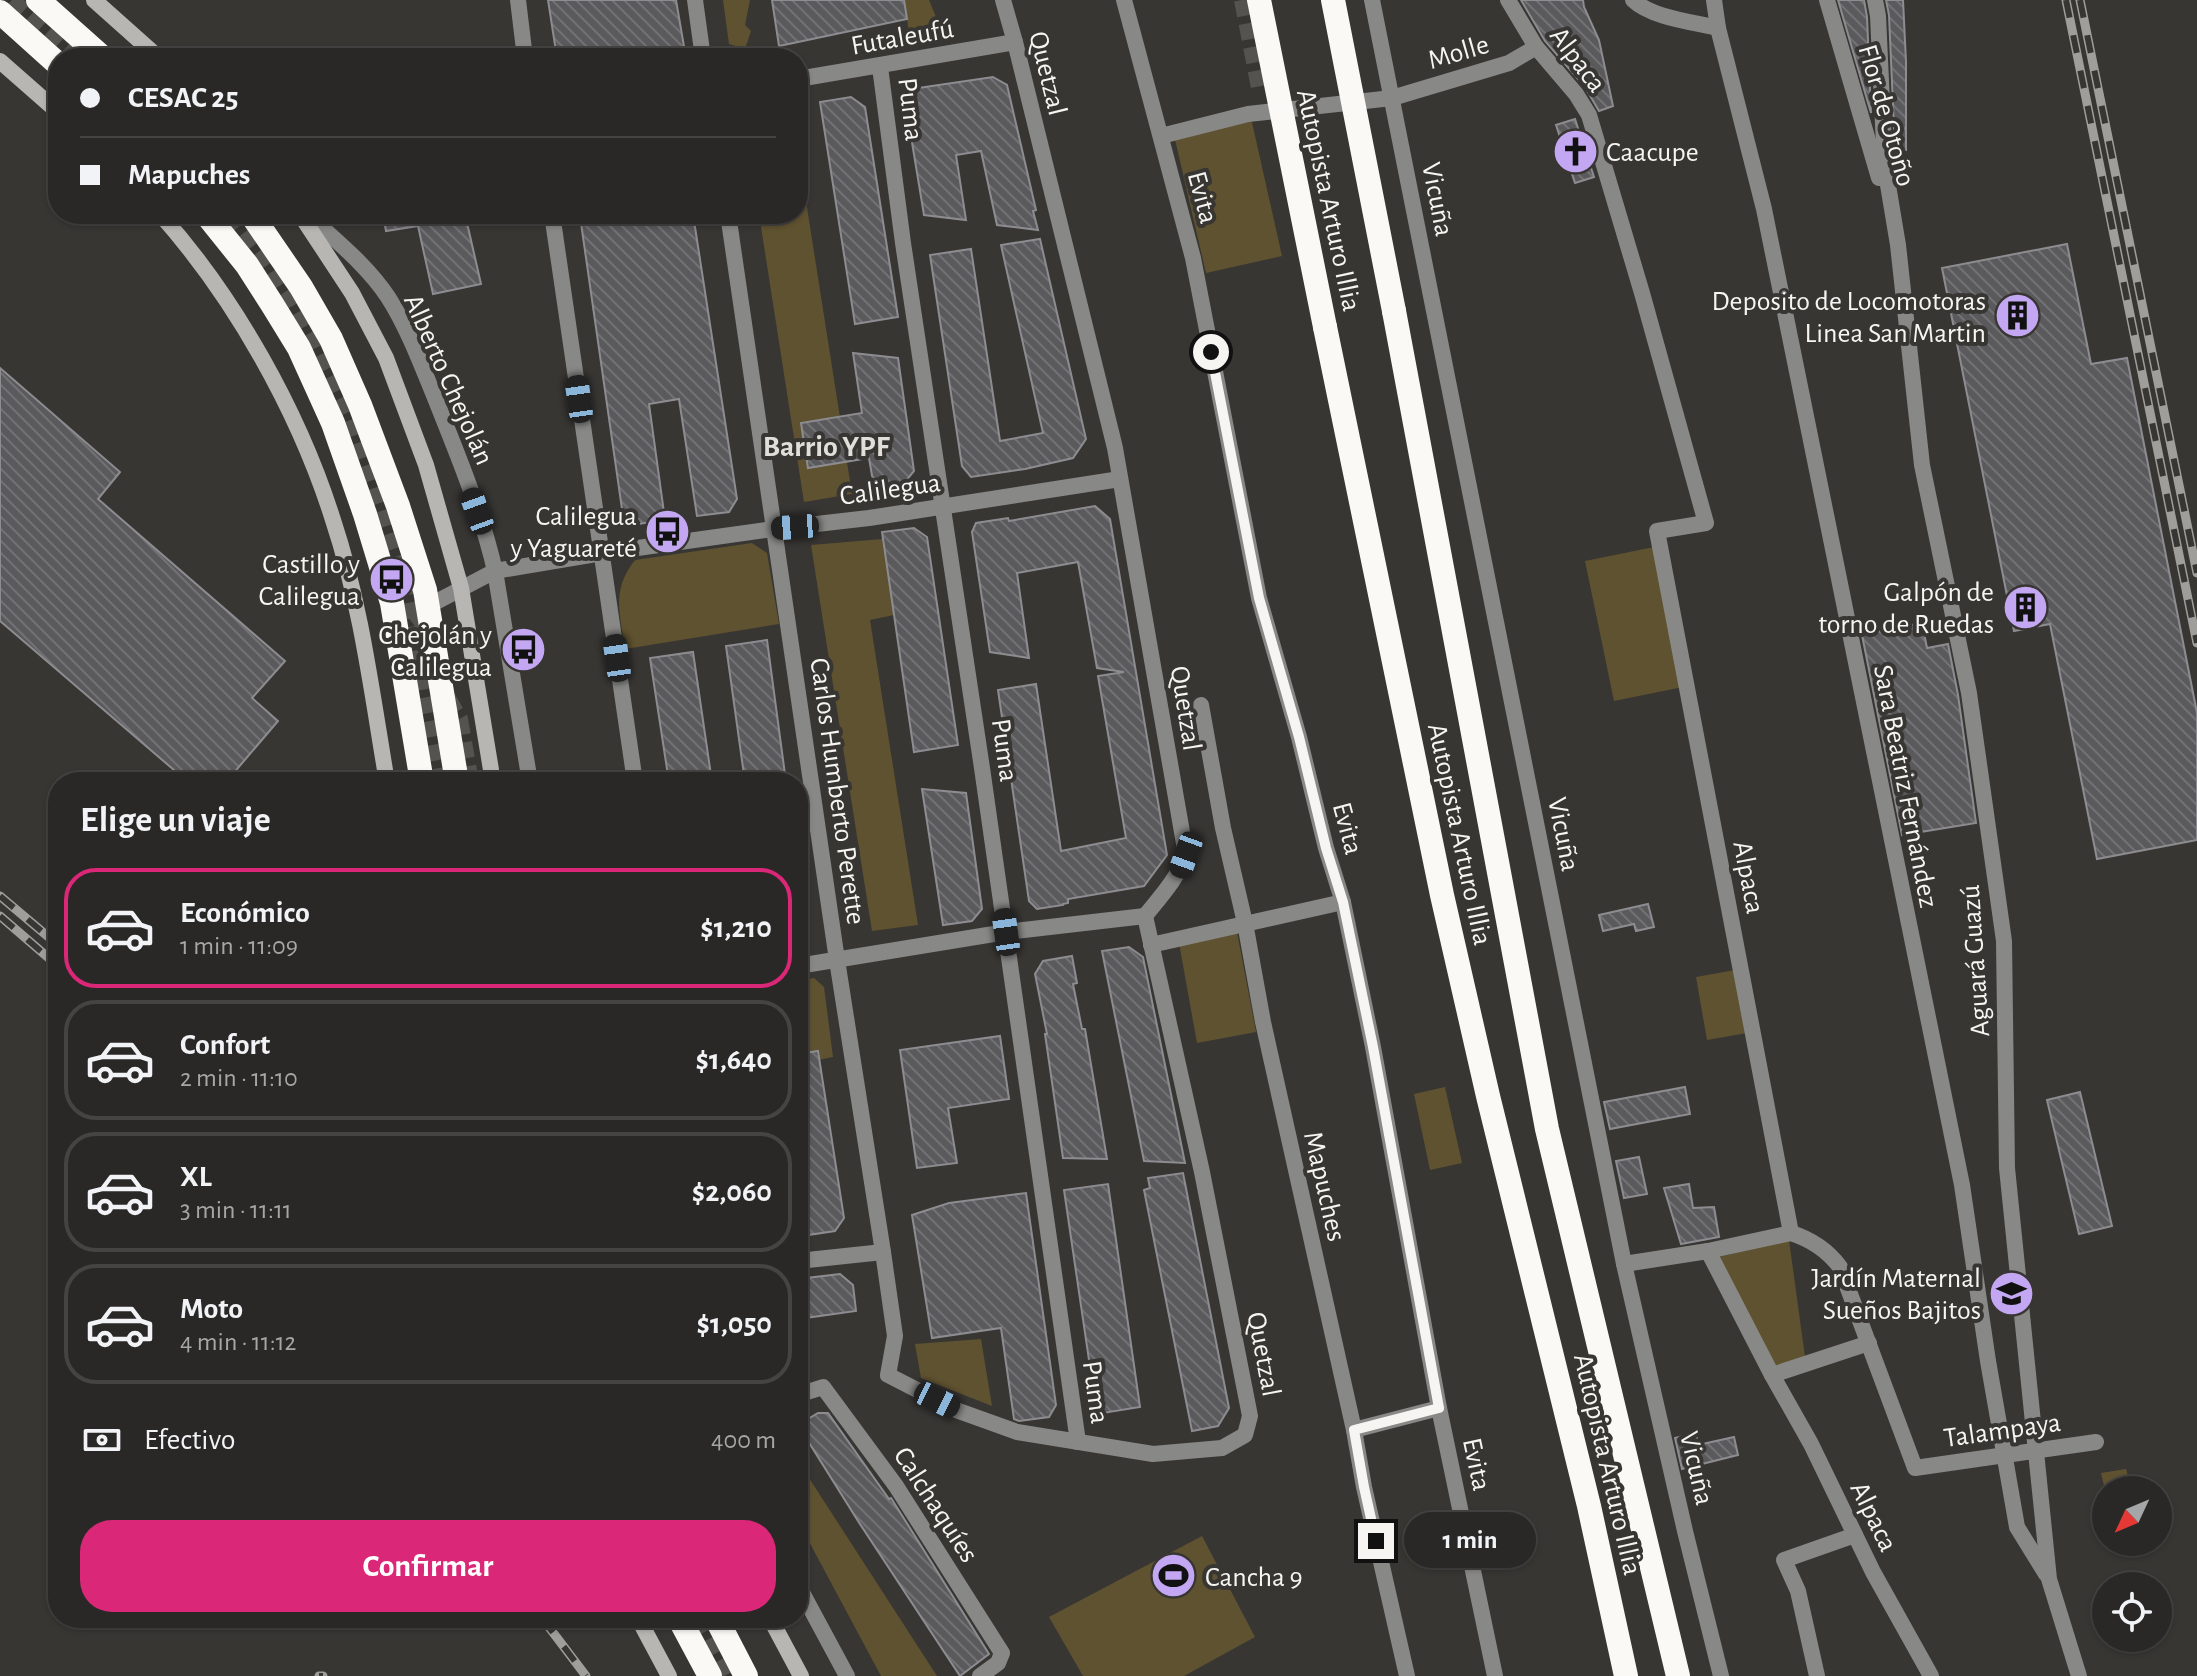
<!DOCTYPE html>
<html lang="es">
<meta charset="utf-8">
<style>
:root{--surface:#2a2826;--page:#32302e;--text:#f1f3f6;--muted:#a5a6a7;--line:#464443;--accent:#db2777}
body{margin:0;font-family:"Alegreya Sans",sans-serif;background:var(--page);color:var(--text);height:100vh;display:flex;flex-direction:column;font-size:30px;white-space:nowrap}
*{box-sizing:border-box;margin:0}
p{font-size:26px;color:var(--muted)}
.icon{flex:none;width:44px;height:44px;fill:none;stroke:currentColor;stroke-width:2;stroke-linecap:round;stroke-linejoin:round}
.map{position:relative;flex:1;overflow:hidden}
.side{position:absolute;left:48px;top:772px;width:760px;height:856px;display:flex;flex-direction:column;background:var(--surface);border-radius:32px;box-shadow:0 2px 6px #0004,0 0 0 2px var(--line)}
.side>*{flex:none}
.top-card{position:absolute;left:48px;top:48px;width:760px;height:176px;border-radius:32px;box-shadow:0 2px 6px #0004,0 0 0 2px var(--line);display:grid;align-content:center;height:176px;padding:0 32px;background:var(--surface)}
.needle{width:52px;rotate:226deg}
.tools{position:absolute;left:2092px;top:1476px;display:grid;gap:16px}
.tools a{display:grid;place-items:center;width:80px;height:80px;border-radius:50%;background:var(--surface);box-shadow:0 2px 6px #0004,0 0 0 2px var(--line);font-size:40px}
.end{position:absolute;width:36px;height:36px;margin:-18px;border:10px solid #f6f5f2;background:#111;box-shadow:0 0 0 4px #111}
.from{border-radius:50%}
.bubble{position:absolute;height:56px;border-radius:28px;background:var(--surface);box-shadow:0 2px 6px #0004,0 0 0 2px var(--line);font-size:26px;font-weight:700;line-height:56px;text-align:center}
.car{position:absolute;width:24px;height:48px;margin:-24px -12px;border-radius:10px;box-shadow:0 0 6px 2px #0007;background:linear-gradient(#222 24%,#8ab4d8 0 40%,#222 0 76%,#8ab4d8 0 86%,#222 0)}
.top-card b{display:flex;align-items:center;gap:28px;height:76px;font-size:30px}
.top-card b+b{border-top:2px solid var(--line)}
.top-card i{width:20px;height:20px;background:var(--text)}
ul{padding:0;list-style:none}
li{display:flex;align-items:center;gap:24px;height:120px;margin:0 16px 12px;padding:0 16px;border:4px solid var(--line);border-radius:32px}
li div{flex:1}
li b{display:block;font-size:30px}
li em{font-style:normal;font-weight:700}
li.current{border-color:var(--accent)}
li>.icon{width:72px;height:72px;stroke-width:1.5}
h2{padding:0 32px;font-size:36px;line-height:96px}
.pay{display:flex;align-items:center;gap:20px;height:88px;padding:0 32px;font-size:30px}
.pay p{margin-inline-start:auto}
.button{display:flex;gap:16px;margin-top:auto;padding:16px 32px}
.button a{flex:1;height:92px;border-radius:32px;background:var(--accent);color:#fff;font-size:32px;font-weight:700;line-height:92px;text-align:center}
.map>svg:first-child{display:block}
.green{fill:#5f5230}
.building{fill:url(#building-back-hatch);stroke:#8d8c90;stroke-width:2}
.lines{fill:none;stroke-linecap:round;stroke-linejoin:round}
.minor-tunnel{stroke:#545350;stroke-width:16;stroke-dasharray:16 8;stroke-linecap:butt}
.secondary-tunnel{stroke:#545350;stroke-width:16;stroke-dasharray:16 8;stroke-linecap:butt}
.pedestrian{stroke:#888886;stroke-width:16}
.minor{stroke:#888886;stroke-width:16}
.tertiary{stroke:#888886;stroke-width:16}
.secondary{stroke:#b7b6b3;stroke-width:16}
.motorway{stroke:#fbf9f5;stroke-width:24}
.rail-casing{stroke:#9f9e9b;stroke-width:9}
.rail{stroke:#383633;stroke-width:6;stroke-dasharray:18;stroke-linecap:butt}
.motorway-bridge{stroke:#fbf9f5;stroke-width:24}
.route{stroke:#f6f5f2;stroke-width:10}
.labels{text-anchor:middle;stroke-width:8;stroke-linejoin:round;paint-order:stroke}
.street-label{font-size:28px;fill:#f6f5f2;stroke:#383633}
.poi-label{font-size:28px;fill:#f6f5f2;stroke:#383633;text-anchor:end}
.neighbourhood-label{font-size:30px;font-weight:bold;fill:#e0dfda;stroke:#383633}
</style>
<div class="map">
<svg width="2197" height="1676" viewBox="0 0 2197 1676">
<defs>
<pattern id="building-back-hatch" width="6" height="6" patternUnits="userSpaceOnUse" patternTransform="scale(2)"><rect width="6" height="6" fill="#5a595c"/><path d="M-1 5l2 2M0 0l6 6M5-1l2 2" fill="none" stroke="#727174"/></pattern>
</defs>
<rect width="100%" height="100%" fill="#383633"/>
<g class="green">
<polygon points="723,0 750,0 745,25 751,31 745,49 729,44"/>
<polygon points="904,0 929,0 940,27 909,32"/>
<polygon points="1251,118 1282,256 1206,273 1174,135"/>
<polygon points="798,150 852,494 804,502 759,214 798,214"/>
<polygon points="882,539 894,615 870,620 918,925 872,931 811,545"/>
<path d="M 752,543 L 767,553 L 779,624 L 625,649 C 620,614 611,590 635,560 Z"/>
<polygon points="1654,547 1683,687 1614,701 1585,561"/>
<polygon points="1237,932 1256,1032 1197,1043 1179,943"/>
<polygon points="1735,970 1747,1033 1707,1040 1696,977"/>
<polygon points="814,978 824,987 833,1057 798,1064 798,981"/>
<polygon points="1445,1087 1462,1163 1430,1170 1414,1094"/>
<polygon points="1789,1240 1805,1357 1775,1368 1719,1257"/>
<polygon points="981,1339 992,1406 921,1378 915,1344"/>
<polygon points="798,1461 937,1676 881,1676 798,1521"/>
<polygon points="2126,1469 2132,1490 2106,1490 2106,1494 2101,1473"/>
<polygon points="1202,1536 1255,1637 1184,1676 1083,1676 1049,1617"/>
</g>
<g class="building">
<polygon points="548,0 676,0 686,58 557,58"/>
<polygon points="772,0 904,0 907,19 779,46"/>
<polygon points="1521,0 1583,0 1584,7 1599,40 1613,106 1599,111 1585,87 1545,41"/>
<polygon points="1838,0 1864,0 1867,17 1871,113"/>
<polygon points="1886,0 1903,0 1906,62 1906,150 1895,150 1889,15"/>
<polygon points="993,77 1007,85 1036,210 1033,211 1038,230 997,225 981,151 956,155 966,220 924,215 905,100 912,89"/>
<polygon points="851,97 865,107 898,317 855,324 820,102"/>
<polygon points="1575,119 1594,177 1575,183 1556,125"/>
<polygon points="383,214 465,214 481,284 433,294 418,226 386,231"/>
<polygon points="646,214 693,214 737,499 729,512 697,516 679,399 649,404 665,520 632,525 623,516 581,223"/>
<polygon points="1040,239 1086,439 1073,458 1025,469 971,477 962,466 930,255 971,249 1000,441 1043,433 1001,245"/>
<polygon points="2067,244 2091,364 2127,358 2197,713 2197,840 2097,859 2050,624 2014,631 1942,268"/>
<polygon points="853,353 898,358 914,471 905,482 874,487 869,458 808,468 801,423 862,413"/>
<polygon points="0,368 120,472 98,499 285,661 252,698 278,721 226,782 188,782 0,621"/>
<polygon points="1095,506 1110,519 1167,855 1144,886 1068,899 1068,903 1063,904 1063,905 1037,909 1029,901 998,690 1036,684 1061,851 1126,838 1098,676 1124,672 1097,668 1078,562 1017,573 1029,658 990,652 972,532 976,523 1008,518 1009,521"/>
<polygon points="914,528 927,537 958,745 914,752 882,532"/>
<polygon points="1922,623 1927,648 1948,644 1958,695 1976,823 1902,835 1862,635"/>
<polygon points="767,640 786,782 745,782 726,646"/>
<polygon points="693,652 712,782 669,782 650,658"/>
<polygon points="922,789 966,793 982,909 972,921 943,925"/>
<polygon points="1648,904 1654,927 1636,931 1634,924 1603,931 1599,915"/>
<polygon points="1129,947 1143,957 1185,1163 1144,1161 1102,951"/>
<polygon points="1072,956 1077,983 1073,984 1082,1029 1085,1029 1107,1159 1063,1158 1045,1034 1047,1034 1035,974 1043,961"/>
<polygon points="1000,1036 1009,1099 948,1108 957,1163 917,1168 900,1050"/>
<polygon points="818,1051 844,1218 835,1231 801,1236 798,1213 798,1054"/>
<polygon points="1685,1087 1690,1114 1610,1129 1604,1102"/>
<polygon points="2080,1092 2112,1226 2079,1234 2047,1100"/>
<polygon points="1639,1157 1647,1194 1624,1198 1616,1161"/>
<polygon points="1183,1173 1229,1408 1218,1426 1192,1431 1144,1190 1150,1188 1148,1178"/>
<polygon points="1108,1184 1140,1407 1103,1413 1095,1401 1064,1190"/>
<polygon points="1689,1184 1693,1208 1714,1207 1719,1237 1681,1244 1664,1188"/>
<polygon points="1026,1193 1056,1405 1049,1417 1019,1421 1014,1419 1001,1328 932,1338 912,1215 949,1203"/>
<polygon points="840,1274 853,1285 856,1311 798,1319 798,1279"/>
<polygon points="818,1413 828,1413 889,1499 891,1498 989,1654 960,1676 858,1521 798,1425"/>
<polygon points="1696,1433 1698,1445 1734,1437 1738,1455 1682,1469 1675,1438"/>
</g>
<g class="lines">
<g class="minor-tunnel">
<polyline points="1242,0 1260,93"/>
<polyline points="411,621 435,603"/>
</g>
<g class="secondary-tunnel">
<polyline points="12,0 77,58"/>
<polyline points="229,214 262,257 289,299 316,347 349,415 403,577 440,782"/>
<polyline points="448,698 460,719 471,782"/>
<polyline points="697,1618 727,1676"/>
</g>
<polyline class="pedestrian" points="1161,136 1248,114 1392,98"/>
<g class="minor">
<polyline points="518,0 525,58"/>
<polyline points="695,0 703,58"/>
<polyline points="1124,0 1193,258 1259,598 1299,737 1326,848 1343,902 1373,1047 1439,1408 1495,1676"/>
<polyline points="1372,0 1624,1264 1685,1531 1721,1676"/>
<polyline points="1508,0 1536,47 1576,94 1589,115 1642,293 1706,523 1657,531 1791,1233"/>
<path d="M 1633,0 C 1652,18 1693,22 1718,28"/>
<polyline points="1714,0 1718,28 1764,209 1962,1185 1988,1361 2017,1527 2046,1574"/>
<polyline points="1827,0 1879,178"/>
<polyline points="1875,0 1878,16 1885,167 1898,245 1922,465 1969,693 2004,941 2007,1168 2049,1579 2079,1676"/>
<polyline points="880,67 903,243 982,768 1078,1442"/>
<polyline points="798,79 1015,42"/>
<polyline points="1392,98 1509,63 1536,47"/>
<polyline points="552,214 635,782"/>
<path d="M 728,214 L 837,960 L 883,1252 L 895,1336 L 888,1375 L 956,1410 L 1017,1432 L 1153,1454 L 1222,1448 L 1245,1435 L 1250,1416 L 1202,1172 L 1145,916 C 1161,896 1177,879 1186,855 L 1115,448 L 1015,42 L 1003,0"/>
<polyline points="436,602 495,571 602,553 773,529 869,518 1120,479"/>
<polyline points="1201,705 1223,828 1245,923 1263,1022 1354,1430 1364,1487 1407,1676"/>
<polyline points="1151,945 1343,902"/>
<polyline points="798,966 1006,932 1145,916"/>
<polyline points="1708,1251 1772,1375 1811,1444 1873,1572 1931,1676"/>
<polyline points="798,1261 883,1252"/>
<path d="M 1624,1264 L 1708,1251 L 1791,1233 C 1810,1239 1828,1251 1840,1267 L 1915,1468 L 2096,1442"/>
<polyline points="1772,1375 1869,1343"/>
<polyline points="798,1395 823,1387 896,1486 1002,1653 998,1663 980,1676"/>
<polyline points="1354,1430 1439,1408"/>
<polyline points="1817,1676 1798,1591 1784,1560 1855,1535"/>
</g>
<g class="tertiary">
<path d="M 307,214 C 335,240 367,265 388,297 C 408,328 423,369 437,403 C 459,458 482,514 495,571 L 530,782"/>
<polyline points="798,1585 847,1676"/>
</g>
<g class="secondary">
<polyline points="94,0 159,58"/>
<polyline points="0,61 58,112"/>
<path d="M 160,214 C 235,298 299,412 333,520 C 361,604 372,694 387,782"/>
<polyline points="300,214 352,293 386,358 426,465 461,588 493,782"/>
<polyline points="638,1618 669,1676"/>
<polyline points="770,1618 801,1676"/>
</g>
<g class="motorway">
<polyline points="38,0 103,58"/>
<polyline points="0,12 58,64"/>
<polyline points="206,214 247,265 272,304 299,348 333,423 365,514 392,603 422,782"/>
<polyline points="1394,311 1547,1129 1678,1676"/>
<polyline points="1325,327 1442,895 1488,1096 1589,1506 1626,1676"/>
<polyline points="679,1618 710,1676"/>
<polyline points="716,1618 746,1676"/>
</g>
<defs>
<g id="rail">
<polyline points="2066,0 2197,643"/>
<polyline points="2080,0 2197,573"/>
<polyline points="0,896 58,945"/>
<polyline points="0,916 58,966"/>
<polyline points="542,1618 586,1676"/>
<polyline points="319,1676 323,1676"/>
</g>
</defs>
<use href="#rail" class="rail-casing"/>
<use href="#rail" class="rail"/>
<g class="motorway-bridge">
<polyline points="1259,0 1325,327"/>
<polyline points="1333,0 1394,311"/>
<polyline points="251,214 301,287 331,339 360,405 398,506 425,590 457,782"/>
</g>
</g>
<g class="lines">
<polyline class="route" points="1211,352 1259,598 1299,737 1326,848 1343,902 1373,1047 1439,1408 1354,1430 1364,1487 1376,1541"/>
</g>
<defs>
<symbol id="church-disc" viewBox="-11 -11 22 22"><circle r="9.5" fill="#c3a7f2" stroke="#383633"/><path d="M-1.2-6h2.4v3.5h3.3v2.4h-3.3V6h-2.4V-.1h-3.3v-2.4h3.3Z" fill="#111"/></symbol>
<symbol id="building-disc" viewBox="-11 -11 22 22"><circle r="9.5" fill="#c3a7f2" stroke="#383633"/><path d="M-4-6H4V6H1V3H-1V6H-4ZM-2.5-4.3h1.7v1.8h-1.7ZM.8-4.3h1.7v1.8H.8ZM-2.5-1h1.7V.8h-1.7ZM.8-1h1.7V.8H.8Z" fill="#111"/></symbol>
<symbol id="bus-disc" viewBox="-11 -11 22 22"><circle r="9.5" fill="#c3a7f2" stroke="#383633"/><path d="M-5-6H5V4H4V6H2V4H-2V6H-4V4H-5ZM-3.5-4V0h7V-4ZM-3.5 1.2v1.5H-2V1.2ZM2 1.2v1.5H3.5V1.2Z" fill="#111"/></symbol>
<symbol id="school-disc" viewBox="-11 -11 22 22"><circle r="9.5" fill="#c3a7f2" stroke="#383633"/><path d="M0-5L7-2L0 1L-7-2ZM-4 1L0 2.5L4 1V4Q0 6-4 4Z" fill="#111"/></symbol>
<symbol id="stadium-disc" viewBox="-11 -11 22 22"><circle r="9.5" fill="#c3a7f2" stroke="#383633"/><path d="M0-5a6.5 5 0 1 0 0 10a6.5 5 0 1 0 0-10ZM-3.5-1.8h7v3.6h-7Z" fill="#111"/></symbol>
</defs>
<g fill-rule="evenodd">
<use href="#church-disc" x="1550" y="126" width="51" height="51"/>
<use href="#building-disc" x="1992" y="290" width="51" height="51"/>
<use href="#bus-disc" x="642" y="506" width="51" height="51"/>
<use href="#bus-disc" x="366" y="554" width="51" height="51"/>
<use href="#building-disc" x="2000" y="582" width="51" height="51"/>
<use href="#bus-disc" x="498" y="624" width="51" height="51"/>
<use href="#school-disc" x="1986" y="1268" width="51" height="51"/>
<use href="#stadium-disc" x="1148" y="1550" width="51" height="51"/>
</g>
<g class="labels">
<g class="street-label">
<text transform="translate(902 36) rotate(-10)" y="10">Futaleufú</text>
<text transform="translate(1458 51) rotate(-16)" y="10">Molle</text>
<text transform="translate(1579 59) rotate(53)" y="10">Alpaca</text>
<text transform="translate(1049 73) rotate(76)" y="10">Quetzal</text>
<text transform="translate(912 109) rotate(83)" y="10">Puma</text>
<text transform="translate(1888 115) rotate(74)" y="10">Flor de Otoño</text>
<text transform="translate(1204 197) rotate(75)" y="10">Evita</text>
<text transform="translate(1439 199) rotate(79)" y="10">Vicuña</text>
<text transform="translate(1330 200) rotate(78)" y="10">Autopista Arturo Illia</text>
<text transform="translate(450 379) rotate(66)" y="10">Alberto Chejolán</text>
<text transform="translate(890 488) rotate(-8)" y="10">Calilegua</text>
<text transform="translate(1187 708) rotate(81)" y="10">Quetzal</text>
<text transform="translate(1006 750) rotate(82)" y="10">Puma</text>
<text transform="translate(1907 786) rotate(79)" y="10">Sara Beatriz Fernández</text>
<text transform="translate(839 791) rotate(82)" y="10">Carlos Humberto Perette</text>
<text transform="translate(1349 828) rotate(75)" y="10">Evita</text>
<text transform="translate(1461 834) rotate(78)" y="10">Autopista Arturo Illia</text>
<text transform="translate(1565 834) rotate(79)" y="10">Vicuña</text>
<text transform="translate(1750 877) rotate(79)" y="10">Alpaca</text>
<text transform="translate(1974 961) rotate(-94)" y="10">Aguará Guazú</text>
<text transform="translate(1326 1186) rotate(77)" y="10">Mapuches</text>
<text transform="translate(1265 1354) rotate(79)" y="10">Quetzal</text>
<text transform="translate(1097 1392) rotate(82)" y="10">Puma</text>
<text transform="translate(2002 1429) rotate(-8)" y="10">Talampaya</text>
<text transform="translate(1478 1464) rotate(78)" y="10">Evita</text>
<text transform="translate(1609 1464) rotate(77)" y="10">Autopista Arturo Illia</text>
<text transform="translate(1698 1468) rotate(77)" y="10">Vicuña</text>
<text transform="translate(937 1504) rotate(57)" y="10">Calchaquíes</text>
<text transform="translate(1875 1516) rotate(64)" y="10">Alpaca</text>
</g>
<g class="poi-label">
<text x="1606" y="161" text-anchor="start">Caacupe</text>
<text x="1986" y="310">Deposito de Locomotoras<tspan x="1986" dy="32">Linea San Martin</tspan></text>
<text x="637" y="525">Calilegua<tspan x="637" dy="32">y Yaguareté</tspan></text>
<text x="360" y="573">Castillo y<tspan x="360" dy="32">Calilegua</tspan></text>
<text x="1994" y="601">Galpón de<tspan x="1994" dy="32">torno de Ruedas</tspan></text>
<text x="492" y="644">Chejolán y<tspan x="492" dy="32">Calilegua</tspan></text>
<text x="1981" y="1287">Jardín Maternal<tspan x="1981" dy="32">Sueños Bajitos</tspan></text>
<text x="1205" y="1586" text-anchor="start">Cancha 9</text>
</g>
<g class="neighbourhood-label">
<text x="826" y="456">Barrio YPF</text>
</g>
</g>
</svg>
<div class="tools">
<a><svg class="needle" viewBox="-14 -14 28 28"><path d="M0-13l5 13h-10z" fill="#e53935"/><path d="M0 13l5-13h-10z" fill="#a5a6a7"/></svg></a>
<a><svg class="icon" aria-label="locate" viewBox="0 0 24 24"><circle cx="12" cy="12" r="6"/><path d="M12 2v4M12 18v4M2 12h4M18 12h4"/></svg></a>
</div>
<i class="end from" style="left:1211px;top:352px"></i>
<i class="end" style="left:1376px;top:1541px"></i>
<div class="bubble" style="left:1404px;top:1512px;width:132px">1 min</div>
<i class="car" style="left:579px;top:399px;rotate:352deg"></i>
<i class="car" style="left:477px;top:511px;rotate:340deg"></i>
<i class="car" style="left:795px;top:527px;rotate:266deg"></i>
<i class="car" style="left:617px;top:658px;rotate:352deg"></i>
<i class="car" style="left:1186px;top:855px;rotate:200deg"></i>
<i class="car" style="left:1006px;top:932px;rotate:352deg"></i>
<i class="car" style="left:937px;top:1400px;rotate:116deg"></i>
<div class="top-card">
<b><i class="from"></i>CESAC 25</b>
<b><i></i>Mapuches</b>
</div>
<section class="side">
<h2>Elige un viaje</h2>
<ul>
<li class="current"><svg class="icon" aria-label="car" viewBox="0 0 24 24"><path d="M5 17H2v-5l4-1 3-4h7l3 4 3 1v5h-3M9 17h6M6 11h13"/><circle cx="7" cy="17" r="2"/><circle cx="17" cy="17" r="2"/></svg><div><b>Económico</b><p>1 min · 11:09</p></div><em>$1,210</em></li>
<li><svg class="icon" aria-label="car" viewBox="0 0 24 24"><path d="M5 17H2v-5l4-1 3-4h7l3 4 3 1v5h-3M9 17h6M6 11h13"/><circle cx="7" cy="17" r="2"/><circle cx="17" cy="17" r="2"/></svg><div><b>Confort</b><p>2 min · 11:10</p></div><em>$1,640</em></li>
<li><svg class="icon" aria-label="car" viewBox="0 0 24 24"><path d="M5 17H2v-5l4-1 3-4h7l3 4 3 1v5h-3M9 17h6M6 11h13"/><circle cx="7" cy="17" r="2"/><circle cx="17" cy="17" r="2"/></svg><div><b>XL</b><p>3 min · 11:11</p></div><em>$2,060</em></li>
<li><svg class="icon" aria-label="car" viewBox="0 0 24 24"><path d="M5 17H2v-5l4-1 3-4h7l3 4 3 1v5h-3M9 17h6M6 11h13"/><circle cx="7" cy="17" r="2"/><circle cx="17" cy="17" r="2"/></svg><div><b>Moto</b><p>4 min · 11:12</p></div><em>$1,050</em></li>
</ul>
<div class="pay"><svg class="icon" aria-label="cash" viewBox="0 0 24 24"><path d="M3 7h18v10H3z"/><circle cx="12" cy="12" r="2"/></svg>Efectivo<p>400 m</p></div>
<div class="button"><a>Confirmar</a></div>
</section>
</div>
